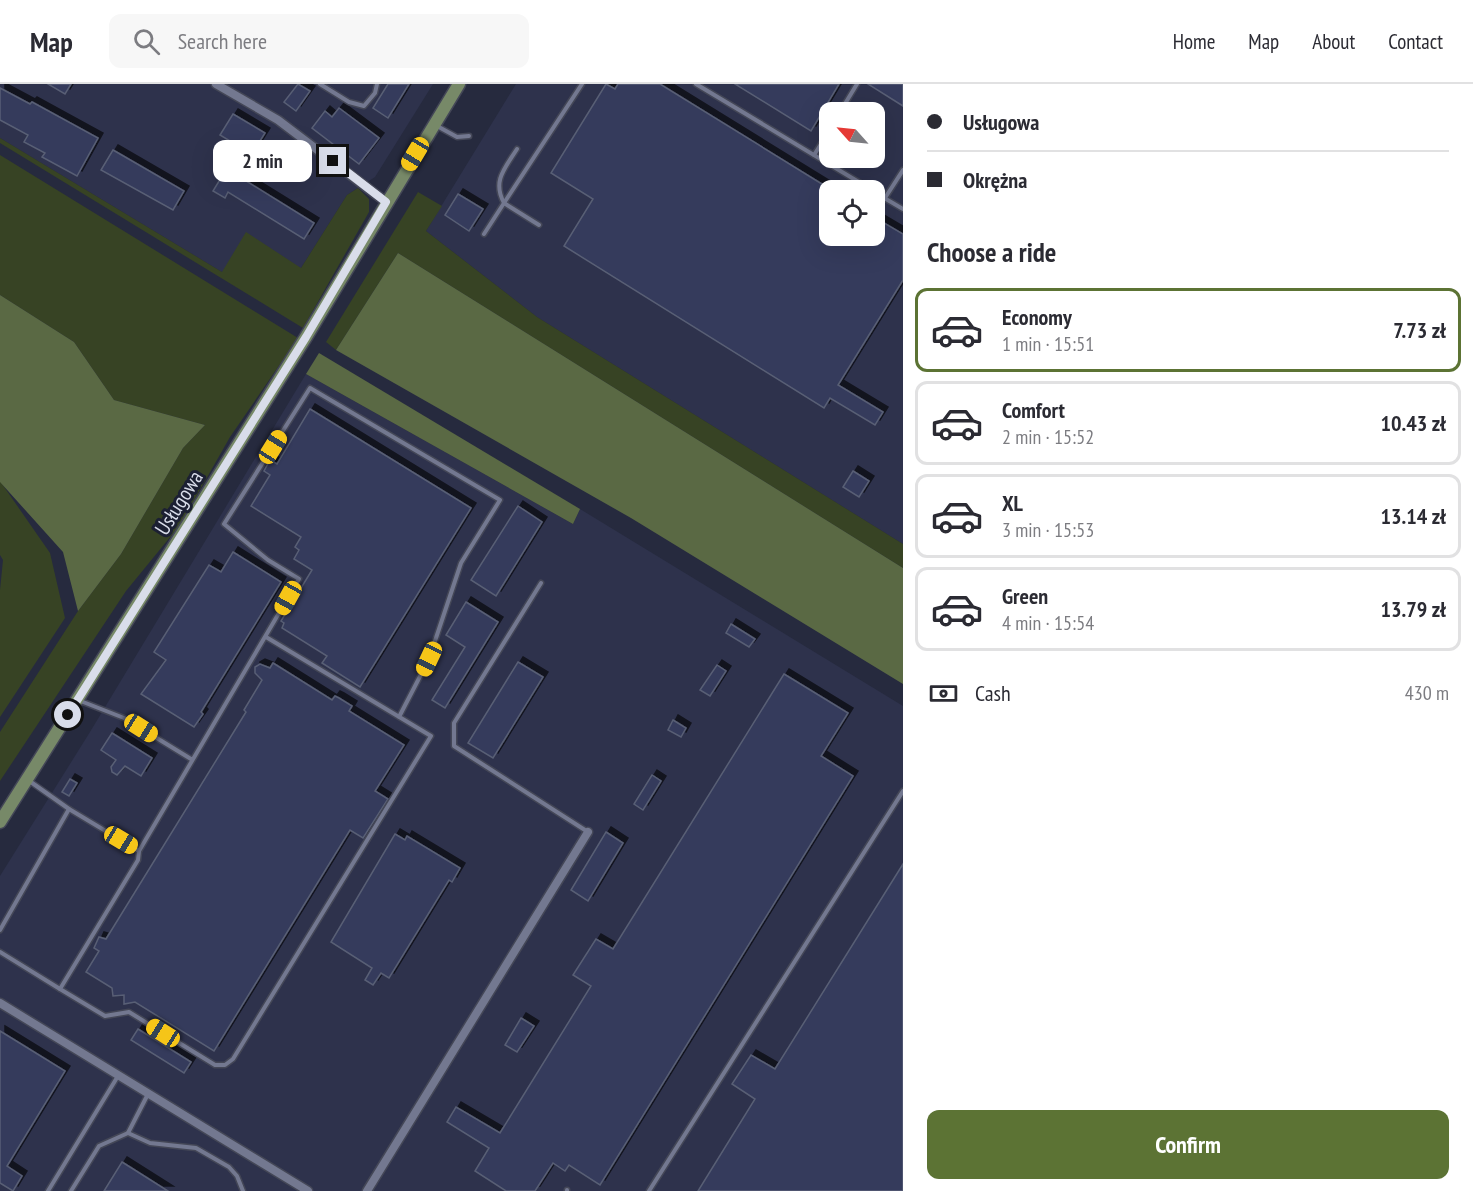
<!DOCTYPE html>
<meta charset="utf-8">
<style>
:root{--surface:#fff;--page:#f7f7f7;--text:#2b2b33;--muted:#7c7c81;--line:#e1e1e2;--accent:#5c7334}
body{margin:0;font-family:"PT Sans Narrow",sans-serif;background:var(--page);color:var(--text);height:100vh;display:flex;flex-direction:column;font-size:22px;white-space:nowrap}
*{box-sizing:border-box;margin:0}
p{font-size:20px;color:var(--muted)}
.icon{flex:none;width:33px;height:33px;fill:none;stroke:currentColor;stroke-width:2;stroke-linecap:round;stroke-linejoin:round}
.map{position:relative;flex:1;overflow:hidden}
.sheet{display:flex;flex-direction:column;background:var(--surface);width:570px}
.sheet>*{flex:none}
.guide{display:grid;align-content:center;height:132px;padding:0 24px;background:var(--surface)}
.needle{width:39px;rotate:297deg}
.controls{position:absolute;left:819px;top:18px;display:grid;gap:12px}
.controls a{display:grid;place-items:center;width:66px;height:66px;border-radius:12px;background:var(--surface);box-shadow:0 6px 24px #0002;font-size:30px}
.end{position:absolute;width:27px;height:27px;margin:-14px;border:8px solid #d9ddea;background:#111;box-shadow:0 0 0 3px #111}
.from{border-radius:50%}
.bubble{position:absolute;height:42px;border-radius:12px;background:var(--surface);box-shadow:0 6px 24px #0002;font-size:20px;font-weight:700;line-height:42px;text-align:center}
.car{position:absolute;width:18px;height:36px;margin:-18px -9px;border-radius:8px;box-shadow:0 0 4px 2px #0007;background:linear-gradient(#f5c518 24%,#345 0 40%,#f5c518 0 76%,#345 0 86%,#f5c518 0)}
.guide b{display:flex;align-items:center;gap:21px;height:57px;font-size:22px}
.guide b+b{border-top:2px solid var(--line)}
.guide i{width:15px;height:15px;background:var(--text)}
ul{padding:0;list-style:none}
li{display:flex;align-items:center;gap:18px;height:84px;margin:0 12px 9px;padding:0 12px;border:3px solid var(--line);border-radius:12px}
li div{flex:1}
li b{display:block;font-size:22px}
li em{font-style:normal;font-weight:700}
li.on{border-color:var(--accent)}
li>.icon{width:54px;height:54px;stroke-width:1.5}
h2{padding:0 24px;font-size:27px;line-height:72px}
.pay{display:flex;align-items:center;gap:15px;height:66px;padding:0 24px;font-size:22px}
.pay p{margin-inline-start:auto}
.primary-button{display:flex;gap:12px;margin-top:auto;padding:12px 24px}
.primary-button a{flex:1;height:69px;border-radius:12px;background:var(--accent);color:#fff;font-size:24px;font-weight:700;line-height:69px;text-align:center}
header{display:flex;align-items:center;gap:36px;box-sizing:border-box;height:84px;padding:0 30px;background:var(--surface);border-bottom:2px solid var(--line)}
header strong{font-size:28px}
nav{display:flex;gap:33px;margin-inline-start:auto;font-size:21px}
.search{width:420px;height:54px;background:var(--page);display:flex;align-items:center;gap:15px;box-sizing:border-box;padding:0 21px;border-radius:12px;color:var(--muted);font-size:22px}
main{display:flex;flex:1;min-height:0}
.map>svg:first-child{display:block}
.built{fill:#2e324c;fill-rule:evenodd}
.green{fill:#374324}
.forest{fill:#5a6944}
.building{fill:#343b5c;stroke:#595f75;stroke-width:1.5;filter:url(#shadow)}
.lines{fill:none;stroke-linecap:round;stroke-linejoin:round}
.lane-casing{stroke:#444757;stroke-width:7}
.street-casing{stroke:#444757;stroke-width:11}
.secondary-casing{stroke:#444757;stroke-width:15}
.lane{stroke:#737890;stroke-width:4}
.street{stroke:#737890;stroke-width:8}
.secondary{stroke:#778968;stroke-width:12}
.route{stroke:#d9ddea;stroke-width:8}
.labels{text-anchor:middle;stroke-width:6;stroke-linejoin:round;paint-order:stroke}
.street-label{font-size:21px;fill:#d9ddea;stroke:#1c2033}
</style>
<header>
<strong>Map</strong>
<div class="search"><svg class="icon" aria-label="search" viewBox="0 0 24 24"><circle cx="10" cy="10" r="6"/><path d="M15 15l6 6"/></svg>Search here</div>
<nav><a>Home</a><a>Map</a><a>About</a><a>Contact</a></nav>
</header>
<main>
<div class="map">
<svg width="903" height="1107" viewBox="0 0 903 1107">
<defs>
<filter id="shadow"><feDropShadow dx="5" dy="-5" stdDeviation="0" flood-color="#0009"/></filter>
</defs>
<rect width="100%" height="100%" fill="#262a3e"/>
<g class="built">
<polygon points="0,0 433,0 375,93 347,111 301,184 222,188 0,54"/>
<path d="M 516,0 L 903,0 L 903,460 L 537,233 L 426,147 ZM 830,28 L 874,28 L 874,74 L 830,74 ZM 830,106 L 874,106 L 874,152 L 830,152 Z"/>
<polygon points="306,290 573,440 580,425 903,622 903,1107 0,1107 0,792 90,648"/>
</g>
<g class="green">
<polygon points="0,54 222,188 246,148 301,184 347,111 358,104 369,115 369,128 303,244 0,59"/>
<polygon points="0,71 298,254 230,353 180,441 126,507 0,697 0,648 78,527 121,470 183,364 205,341 114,316 74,258 0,211"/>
<polygon points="418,108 442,122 426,147 537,233 903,460 903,484 398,169 336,266 326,258"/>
<polygon points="0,397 50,469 65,534 0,633 0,506 3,476 0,471"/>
</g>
<g class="forest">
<polygon points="398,169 903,484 903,600 631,434 336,266"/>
<polygon points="0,211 74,258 114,316 205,341 183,364 121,470 78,527 63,468 0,398"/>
<polygon points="319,269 580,425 573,440 306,290"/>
</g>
<g class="building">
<polygon points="48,0 71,0 65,10"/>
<polygon points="298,0 310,7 296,27 284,18"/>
<polygon points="388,0 409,0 388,34 373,24"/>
<polygon points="606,0 615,5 618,0 660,0 830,105 830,152 874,152 874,133 903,150 903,196 838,301 883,328 875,341 830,314 824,324 564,162 593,115 551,89"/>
<polygon points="735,0 839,0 811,47"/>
<polygon points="868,0 903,0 903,22"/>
<polygon points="0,4 30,20 32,18 98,54 77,92 42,73 45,69 24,58 28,51 0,36"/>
<polygon points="339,24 379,54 359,80 312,44 325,27 332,33"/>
<polygon points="233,30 265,49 238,92 314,139 304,155 228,108 225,114 213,107 240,63 220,51"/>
<polygon points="113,66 184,107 173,126 101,86"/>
<polygon points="458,110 483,125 469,147 445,131"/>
<polygon points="310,325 471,424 360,603 322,579 327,572 282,544 284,539 281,537 312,486 294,475 299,466 295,463 301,453 251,422 270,391 264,387 270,376 277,380"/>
<polygon points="853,387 869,397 859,413 843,403"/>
<polygon points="518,422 542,438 496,512 471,496"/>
<polygon points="233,468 281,498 201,628 203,630 194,643 141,610 166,576 154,568 209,481 221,488"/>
<polygon points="466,518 498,538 445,624 432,616 465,563 446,551"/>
<polygon points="731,540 755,555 749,563 726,549"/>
<polygon points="518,578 543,593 493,674 468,659"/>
<polygon points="273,579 332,616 335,612 339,614 352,622 349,627 404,661 375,707 388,715 363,754 350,746 214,967 135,918 124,920 124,911 113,912 112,904 86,888 99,867 94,864 99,853 106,855 246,628 244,626 262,596 255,589 255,583 260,580 270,584"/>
<polygon points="717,581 726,587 710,612 700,606"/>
<polygon points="784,590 848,629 821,672 853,692 600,1101 569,1081 565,1087 553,1079 535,1107 506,1107 475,1087 489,1064 447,1038 456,1023 500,1049 591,902 573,891 596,855 613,865"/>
<polygon points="673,636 686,644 681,653 668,646"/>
<polygon points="112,649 152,674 141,692 125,682 117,691 112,688 111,683 116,676 101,666"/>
<polygon points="652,691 661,697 643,726 634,720"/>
<polygon points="70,695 77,699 69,712 62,708"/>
<polygon points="606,748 623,759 588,817 571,806"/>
<polygon points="395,750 405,756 407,752 460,784 452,798 449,796 389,894 381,889 373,901 365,896 372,884 331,858"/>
<polygon points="903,780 903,1107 698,1107 755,1015 732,1000 751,971 775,985"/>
<polygon points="521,934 534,942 517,968 505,961"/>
<polygon points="138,945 191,978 184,989 131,956"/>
<polygon points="0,947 65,987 7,1082 22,1092 13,1107 0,1099"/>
<polygon points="122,1078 168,1107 104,1107"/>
</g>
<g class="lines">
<defs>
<g id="lane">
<polyline points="320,0 349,18 364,22 375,9 377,0"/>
<polyline points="696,0 872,106"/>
<polyline points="840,28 857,0"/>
<polyline points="437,42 457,53 469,52"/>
<polyline points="814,71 830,46"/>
<polyline points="874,108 903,125"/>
<polyline points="885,114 903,86"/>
<polyline points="539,141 504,119 582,0"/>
<path d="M 484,150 L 504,119 C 492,97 505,84 517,65"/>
<polyline points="541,499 454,639 454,662 588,748"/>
<polyline points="266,553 431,652 233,975 225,981 215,981 129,928 105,932 60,905 138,776 139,767 299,495 268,476 224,440 310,304 500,416 461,479 429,575 399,633"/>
<polyline points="78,616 124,634 191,675"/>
<polyline points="28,696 69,725 139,767"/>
<polyline points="0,846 69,725"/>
<polyline points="0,868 60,905"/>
<polyline points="128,1049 150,1059 196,1064 229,1083 237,1092 243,1107"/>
<polyline points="48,1107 118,992"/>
<polyline points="71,1107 99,1062 128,1049 148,1010"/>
<polyline points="567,1107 567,1106"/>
<polyline points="649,1107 903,707"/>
</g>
<g id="street">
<polyline points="216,0 278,36 386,118"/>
<polyline points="0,919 308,1107"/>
<polyline points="367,1107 588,748"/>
</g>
<polyline id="secondary" points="0,738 306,253 459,0"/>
</defs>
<use href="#lane" class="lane-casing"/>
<use href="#street" class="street-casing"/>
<use href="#secondary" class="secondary-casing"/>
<use href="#lane" class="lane"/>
<use href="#street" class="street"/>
<use href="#secondary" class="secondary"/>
</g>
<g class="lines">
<polyline class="route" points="68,631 306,253 386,118 333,77"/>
</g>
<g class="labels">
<g class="street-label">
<text transform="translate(179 419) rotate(-58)" y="7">Usługowa</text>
</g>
</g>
</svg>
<div class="controls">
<a><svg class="needle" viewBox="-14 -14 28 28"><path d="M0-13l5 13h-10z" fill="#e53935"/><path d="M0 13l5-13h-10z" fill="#7c7c81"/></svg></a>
<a><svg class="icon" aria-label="locate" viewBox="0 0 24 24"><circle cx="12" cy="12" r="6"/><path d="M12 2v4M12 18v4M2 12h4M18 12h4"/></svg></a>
</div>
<i class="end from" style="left:68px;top:631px"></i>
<i class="end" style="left:333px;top:77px"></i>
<div class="bubble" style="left:213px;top:56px;width:99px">2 min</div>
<i class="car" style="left:415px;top:70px;rotate:211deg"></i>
<i class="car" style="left:273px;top:363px;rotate:32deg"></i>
<i class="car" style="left:288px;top:514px;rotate:209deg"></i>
<i class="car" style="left:429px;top:575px;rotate:205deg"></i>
<i class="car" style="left:141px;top:644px;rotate:122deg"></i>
<i class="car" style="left:121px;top:756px;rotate:121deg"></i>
<i class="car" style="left:163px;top:949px;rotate:302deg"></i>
</div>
<section class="sheet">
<div class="guide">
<b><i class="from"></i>Usługowa</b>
<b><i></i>Okrężna</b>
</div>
<h2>Choose a ride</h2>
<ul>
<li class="on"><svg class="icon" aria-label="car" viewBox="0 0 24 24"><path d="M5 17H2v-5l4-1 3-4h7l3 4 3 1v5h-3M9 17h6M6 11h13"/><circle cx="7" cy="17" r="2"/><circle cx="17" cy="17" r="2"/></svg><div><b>Economy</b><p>1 min · 15:51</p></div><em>7.73 zł</em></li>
<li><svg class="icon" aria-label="car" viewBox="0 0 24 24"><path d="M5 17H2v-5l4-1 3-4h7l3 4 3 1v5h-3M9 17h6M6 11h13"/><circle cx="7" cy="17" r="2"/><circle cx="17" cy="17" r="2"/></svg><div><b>Comfort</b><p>2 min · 15:52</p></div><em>10.43 zł</em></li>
<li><svg class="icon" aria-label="car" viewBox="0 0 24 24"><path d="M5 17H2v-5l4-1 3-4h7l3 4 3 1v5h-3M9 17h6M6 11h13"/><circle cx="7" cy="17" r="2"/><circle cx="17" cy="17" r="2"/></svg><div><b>XL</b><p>3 min · 15:53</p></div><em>13.14 zł</em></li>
<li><svg class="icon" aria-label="car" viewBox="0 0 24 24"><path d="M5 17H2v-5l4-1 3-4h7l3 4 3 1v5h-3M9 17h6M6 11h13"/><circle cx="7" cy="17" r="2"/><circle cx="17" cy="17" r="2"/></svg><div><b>Green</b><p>4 min · 15:54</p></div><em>13.79 zł</em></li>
</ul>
<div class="pay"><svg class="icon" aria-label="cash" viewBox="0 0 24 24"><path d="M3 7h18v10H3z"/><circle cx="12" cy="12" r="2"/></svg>Cash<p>430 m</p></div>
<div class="primary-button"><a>Confirm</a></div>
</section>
</main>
